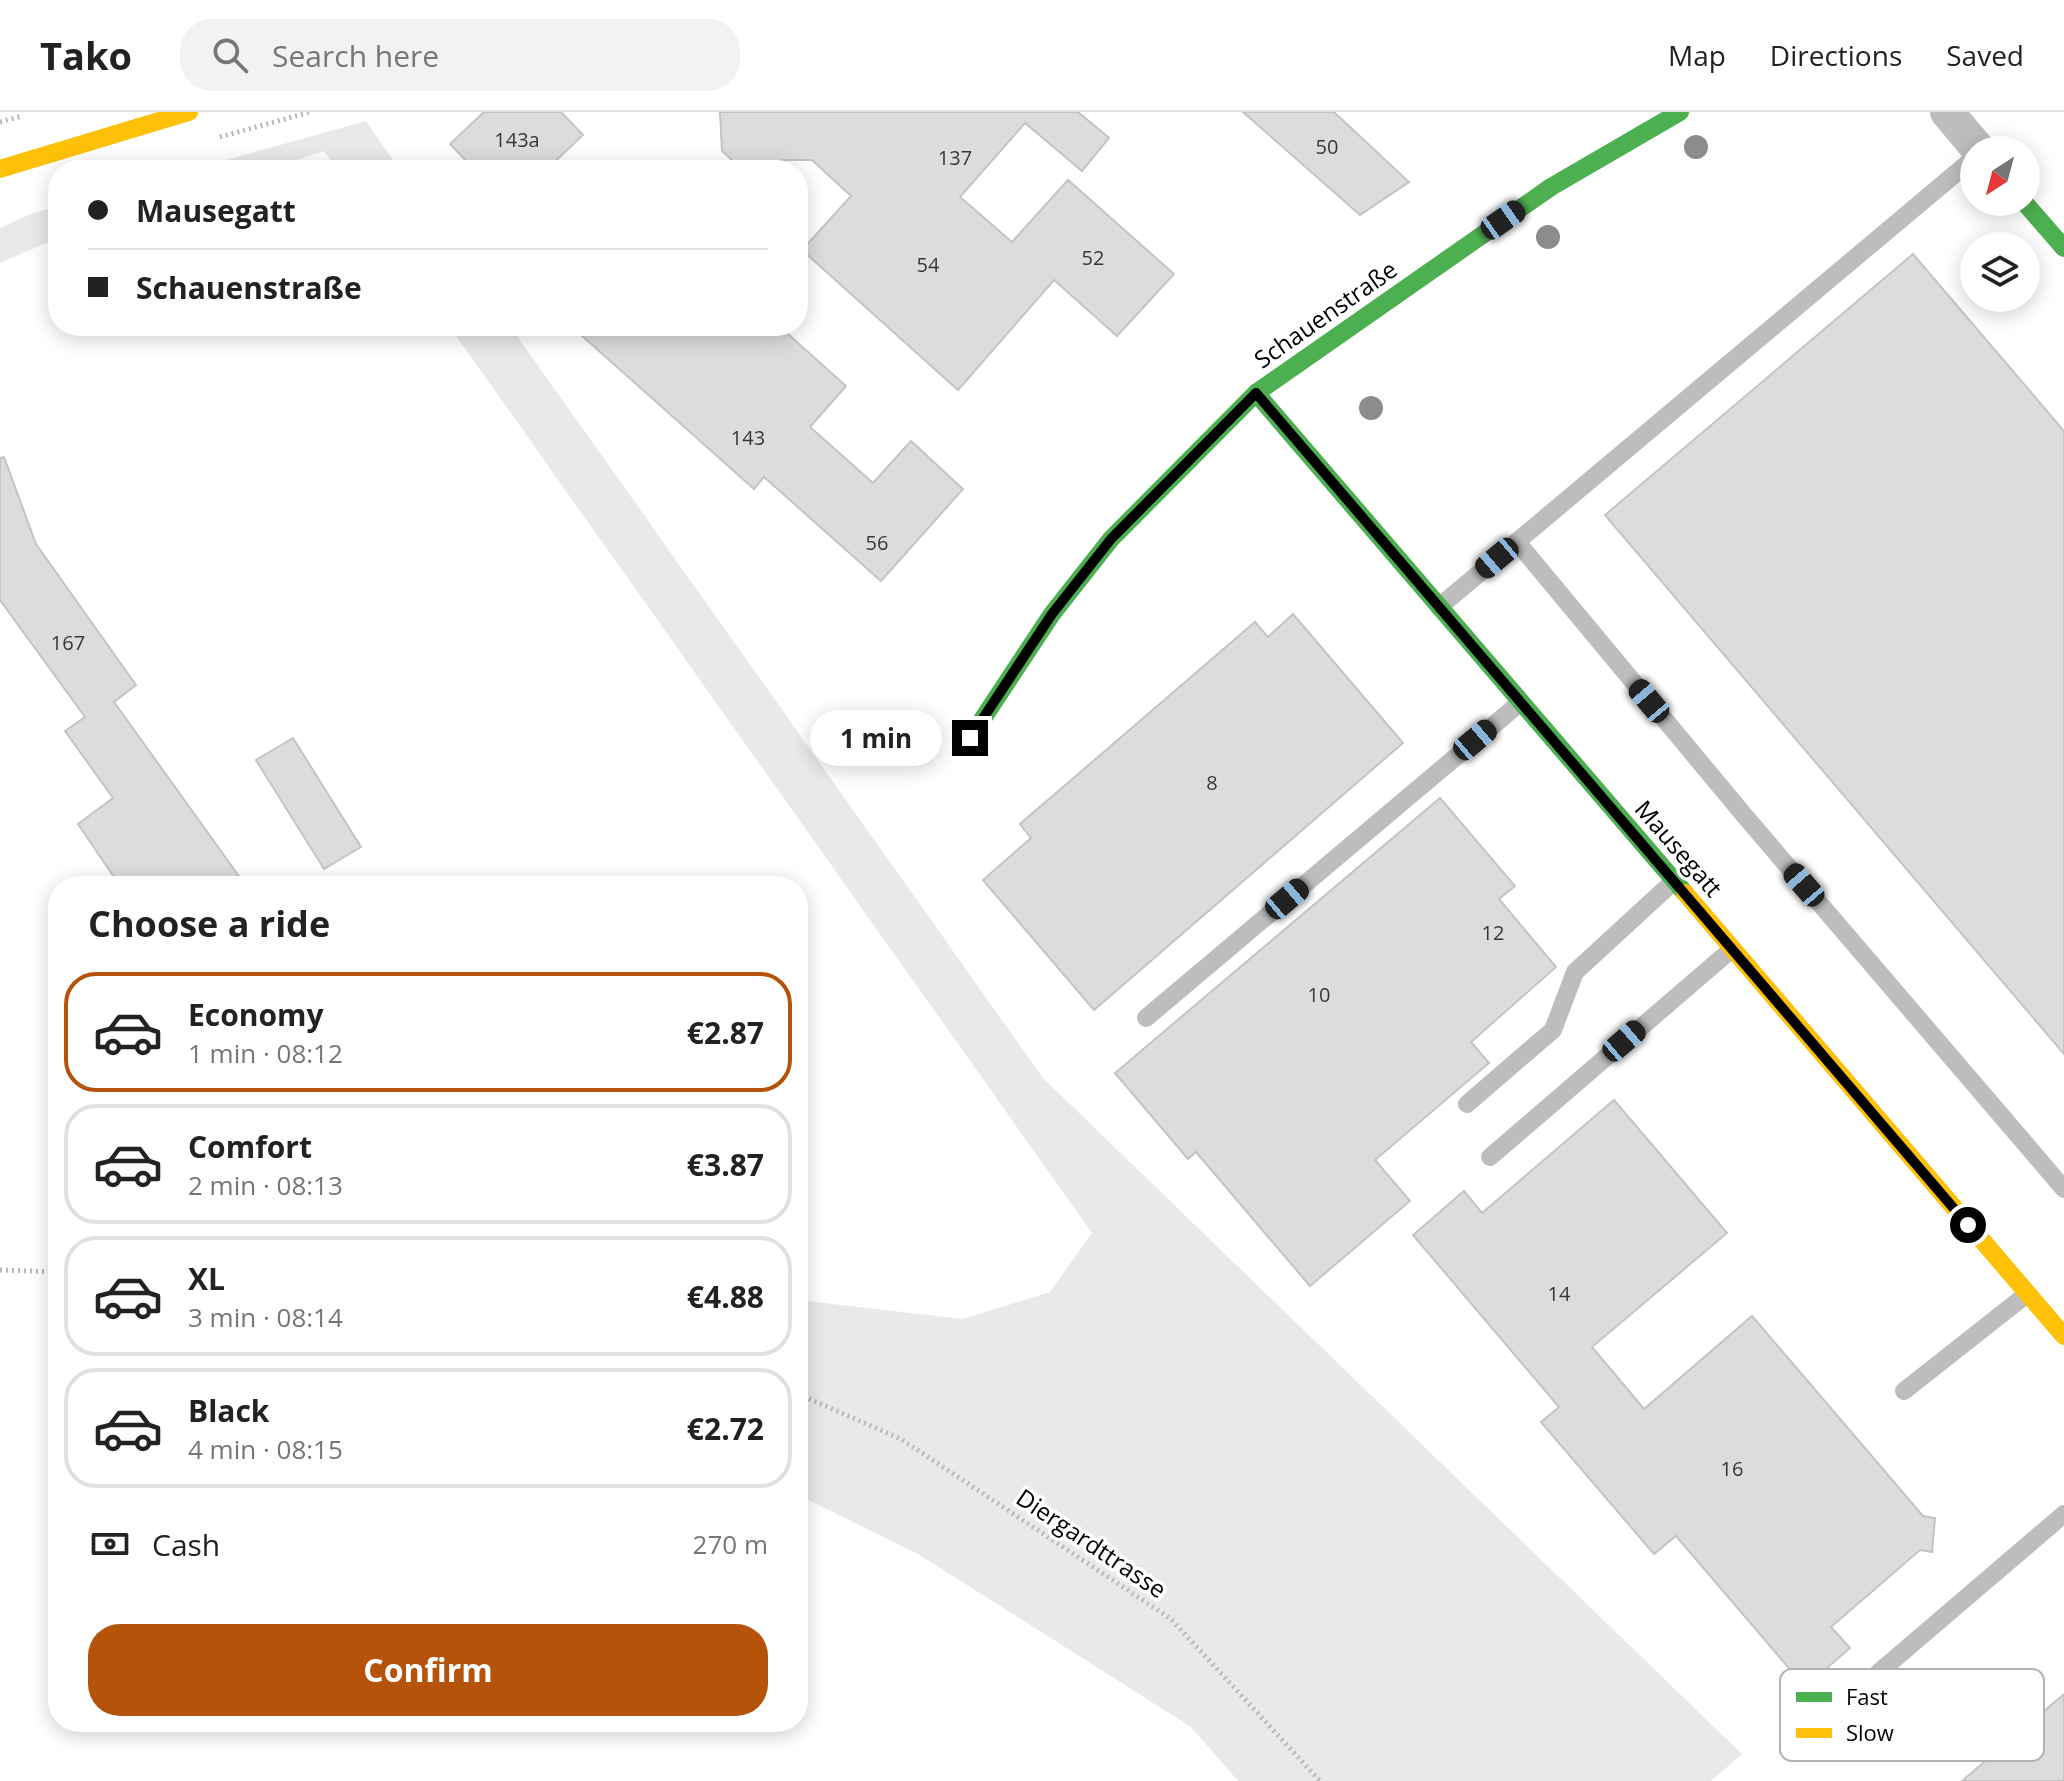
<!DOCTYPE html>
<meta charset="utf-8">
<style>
:root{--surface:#fff;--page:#f2f2f2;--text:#222;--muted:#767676;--line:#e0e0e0;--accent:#b45309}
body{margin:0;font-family:"Open Sans",sans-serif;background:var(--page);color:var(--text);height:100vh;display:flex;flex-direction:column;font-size:30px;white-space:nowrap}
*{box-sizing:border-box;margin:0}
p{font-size:26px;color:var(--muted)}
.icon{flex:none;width:44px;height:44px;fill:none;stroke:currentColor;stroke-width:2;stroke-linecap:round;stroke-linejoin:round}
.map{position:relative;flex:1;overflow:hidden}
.panel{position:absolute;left:48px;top:764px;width:760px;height:856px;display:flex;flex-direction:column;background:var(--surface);border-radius:32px;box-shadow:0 4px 20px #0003}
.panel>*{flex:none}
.top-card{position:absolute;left:48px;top:48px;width:760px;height:176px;border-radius:32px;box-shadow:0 4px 20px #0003;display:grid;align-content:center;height:176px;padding:0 40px;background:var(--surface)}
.needle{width:52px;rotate:216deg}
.tools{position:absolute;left:1960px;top:24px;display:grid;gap:16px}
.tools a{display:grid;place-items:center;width:80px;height:80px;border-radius:50%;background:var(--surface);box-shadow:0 4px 20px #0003;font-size:40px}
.end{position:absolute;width:36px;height:36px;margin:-18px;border:10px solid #000;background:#fff;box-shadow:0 0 0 4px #fff}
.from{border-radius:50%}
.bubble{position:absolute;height:56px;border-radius:28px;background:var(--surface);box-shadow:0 4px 20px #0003;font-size:26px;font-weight:700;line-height:56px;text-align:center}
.car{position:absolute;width:24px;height:48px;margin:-24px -12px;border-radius:10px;box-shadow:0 0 6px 2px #0007;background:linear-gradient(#222 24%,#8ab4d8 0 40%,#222 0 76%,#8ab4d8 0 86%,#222 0)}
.top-card b{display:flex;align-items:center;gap:28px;height:76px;font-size:30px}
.top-card b+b{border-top:2px solid var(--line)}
.top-card i{width:20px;height:20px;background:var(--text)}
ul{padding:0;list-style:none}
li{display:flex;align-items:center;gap:24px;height:120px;margin:0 16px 12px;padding:0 24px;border:4px solid var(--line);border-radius:32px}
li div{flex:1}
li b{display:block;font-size:30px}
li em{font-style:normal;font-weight:700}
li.active{border-color:var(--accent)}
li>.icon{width:72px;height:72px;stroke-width:1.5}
h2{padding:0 40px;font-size:36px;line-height:96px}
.pay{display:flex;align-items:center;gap:20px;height:88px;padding:0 40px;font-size:30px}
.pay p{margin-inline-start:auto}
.action{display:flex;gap:16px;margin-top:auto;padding:16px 40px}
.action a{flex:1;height:92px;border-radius:32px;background:var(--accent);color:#fff;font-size:32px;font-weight:700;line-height:92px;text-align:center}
header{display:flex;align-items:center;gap:48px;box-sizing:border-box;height:112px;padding:0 40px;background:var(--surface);border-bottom:2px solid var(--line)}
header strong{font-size:38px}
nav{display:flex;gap:44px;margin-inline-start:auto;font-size:28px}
.search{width:560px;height:72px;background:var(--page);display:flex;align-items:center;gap:20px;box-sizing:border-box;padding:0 28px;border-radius:32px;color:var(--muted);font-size:30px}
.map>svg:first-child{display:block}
.green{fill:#e9e9e9}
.building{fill:#dcdcdc;stroke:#c4c4c4;stroke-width:2}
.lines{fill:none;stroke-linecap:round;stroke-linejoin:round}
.path{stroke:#b8b8b8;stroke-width:5;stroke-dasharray:2 4;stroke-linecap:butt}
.lane{stroke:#bdbdbd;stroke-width:18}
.street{stroke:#bdbdbd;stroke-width:34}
.fast{stroke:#4caf50;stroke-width:18}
.slow{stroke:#ffc107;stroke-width:18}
.tree{fill:#8c8c8c}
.route{stroke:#000;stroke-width:10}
.labels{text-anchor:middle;stroke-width:7;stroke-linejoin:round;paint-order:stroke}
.number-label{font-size:20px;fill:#373737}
.street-label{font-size:24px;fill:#000;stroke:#fff}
.key{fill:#fff;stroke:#b2b2b2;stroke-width:2}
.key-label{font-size:22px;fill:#000}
</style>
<header>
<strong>Tako</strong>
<div class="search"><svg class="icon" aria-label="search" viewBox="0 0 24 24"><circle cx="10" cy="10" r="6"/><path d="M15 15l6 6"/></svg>Search here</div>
<nav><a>Map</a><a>Directions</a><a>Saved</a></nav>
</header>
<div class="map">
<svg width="2064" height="1669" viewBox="0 0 2064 1669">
<rect width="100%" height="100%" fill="#fff"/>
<g class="green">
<polygon points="366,9 400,58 338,58 324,39 266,58 190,58"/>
<polygon points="58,94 58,126 0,151 0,116 31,102"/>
<polygon points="449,214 510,214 1043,966 1742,1642 1711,1669 1238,1669 1191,1615 918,1442 798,1383 798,1188 963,1207 1050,1180 1092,1121"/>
</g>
<g class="building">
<polygon points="484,0 561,0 583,23 546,58 475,58 450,32"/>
<polygon points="720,0 1078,0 1109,26 1082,59 1025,11 960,85 1012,130 1068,68 1174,162 1117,224 1054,168 958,278 802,138 851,84 812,48 781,48 773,58 743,58 722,39"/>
<polygon points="1243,0 1334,0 1409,70 1360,103"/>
<polygon points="1913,142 2064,319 2064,942 1605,403"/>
<polygon points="571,214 779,214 846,274 810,315 873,371 911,329 963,377 881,469 764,365 754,377"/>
<polygon points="4,345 36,432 136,573 114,590 246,774 120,774 78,712 113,686 65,619 85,605 0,488 0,346"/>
<polygon points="1293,502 1403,631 1094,898 983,768 1031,726 1020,712 1255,510 1268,525"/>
<polygon points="293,626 361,735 324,757 256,648"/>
<polygon points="1440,686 1515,774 1499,787 1556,855 1471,930 1489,951 1375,1048 1410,1089 1310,1174 1196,1040 1188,1047 1115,961"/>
<polygon points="1614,988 1727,1121 1592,1235 1644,1297 1752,1204 1923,1404 1935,1406 1932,1440 1920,1438 1831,1515 1850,1536 1805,1575 1676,1424 1654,1442 1541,1310 1559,1295 1413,1123 1464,1079 1482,1101"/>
<polygon points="2064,1582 2064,1669 1962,1669"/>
</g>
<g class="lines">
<g class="path">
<polyline points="0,10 22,4"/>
<polyline points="220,25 310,0"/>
<polyline points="0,1158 58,1160"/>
<polyline points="798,1282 901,1327 1171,1507 1320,1669"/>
</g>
<g class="lane">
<polyline points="1517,430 1744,703 2064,1077"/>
<polyline points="1439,495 1974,46"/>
<polyline points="1146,906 1521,590"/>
<polyline points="1467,992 1553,918 1575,860 1674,769"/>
<polyline points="1490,1045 1732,837"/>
<polyline points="1904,1279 2027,1182"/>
<polyline points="1788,1638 2064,1402"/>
</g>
<polyline class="street" points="1947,0 1979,38"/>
<g class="fast">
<polyline points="2024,90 2064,136"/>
<polyline points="1256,281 1685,781"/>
<polyline points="970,626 1052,502 1111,427 1256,281 1551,75 1680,0"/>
</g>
<g class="slow">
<polyline points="0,57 189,0"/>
<polyline points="1685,781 2064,1224"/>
</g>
</g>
<g class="tree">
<circle cx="1696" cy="35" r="12"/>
<circle cx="1548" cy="125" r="12"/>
<circle cx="1371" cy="296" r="12"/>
</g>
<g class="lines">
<polyline class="route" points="970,626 1052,502 1111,427 1256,281 1968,1113"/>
</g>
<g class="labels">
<g class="number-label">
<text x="517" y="35">143a</text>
<text x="1327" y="42">50</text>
<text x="955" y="53">137</text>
<text x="1093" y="153">52</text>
<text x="928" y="160">54</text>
<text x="748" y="333">143</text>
<text x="877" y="438">56</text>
<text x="68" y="538">167</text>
<text x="1212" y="678">8</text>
<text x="1493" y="828">12</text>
<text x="1319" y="890">10</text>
<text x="1559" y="1189">14</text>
<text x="1732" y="1364">16</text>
</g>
<g class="street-label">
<text transform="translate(1326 203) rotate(-35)" y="8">Schauenstraße</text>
<text transform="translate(1678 737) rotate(49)" y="8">Mausegatt</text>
<text transform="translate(1091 1432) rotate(34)" y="8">Diergardttrasse</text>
</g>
</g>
<rect x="1780" y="1557" width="264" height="92" rx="12" class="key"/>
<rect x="1796" y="1580" width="36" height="10" fill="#4caf50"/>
<rect x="1796" y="1616" width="36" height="10" fill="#ffc107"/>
<g class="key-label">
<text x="1846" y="1593">Fast</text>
<text x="1846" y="1629">Slow</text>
</g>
</svg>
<div class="tools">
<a><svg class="needle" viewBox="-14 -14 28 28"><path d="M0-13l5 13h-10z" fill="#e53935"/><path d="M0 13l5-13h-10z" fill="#767676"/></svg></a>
<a><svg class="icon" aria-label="layers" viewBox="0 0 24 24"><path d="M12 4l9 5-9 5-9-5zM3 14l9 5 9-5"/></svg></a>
</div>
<i class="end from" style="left:1968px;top:1113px"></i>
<i class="end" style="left:970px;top:626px"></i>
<div class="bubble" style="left:810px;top:598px;width:132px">1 min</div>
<i class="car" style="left:1503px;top:108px;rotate:55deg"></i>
<i class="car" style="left:1497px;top:446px;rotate:230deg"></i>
<i class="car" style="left:1649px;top:589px;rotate:320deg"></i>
<i class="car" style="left:1475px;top:628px;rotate:50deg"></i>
<i class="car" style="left:1804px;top:773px;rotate:319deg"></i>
<i class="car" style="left:1287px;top:787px;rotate:50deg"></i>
<i class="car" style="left:1624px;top:929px;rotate:49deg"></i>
<div class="top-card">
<b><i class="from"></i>Mausegatt</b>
<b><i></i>Schauenstraße</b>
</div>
<section class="panel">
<h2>Choose a ride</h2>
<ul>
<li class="active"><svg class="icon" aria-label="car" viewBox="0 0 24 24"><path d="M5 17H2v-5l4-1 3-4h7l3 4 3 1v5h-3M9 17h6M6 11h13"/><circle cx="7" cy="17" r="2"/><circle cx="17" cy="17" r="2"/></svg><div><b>Economy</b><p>1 min · 08:12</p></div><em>€2.87</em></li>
<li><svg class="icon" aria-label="car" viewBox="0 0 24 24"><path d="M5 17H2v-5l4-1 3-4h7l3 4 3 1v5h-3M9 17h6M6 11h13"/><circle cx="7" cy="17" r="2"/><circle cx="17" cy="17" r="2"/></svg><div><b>Comfort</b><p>2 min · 08:13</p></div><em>€3.87</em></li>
<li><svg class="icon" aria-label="car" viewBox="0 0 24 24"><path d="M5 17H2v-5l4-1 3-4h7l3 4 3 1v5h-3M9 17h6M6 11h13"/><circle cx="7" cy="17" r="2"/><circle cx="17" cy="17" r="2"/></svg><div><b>XL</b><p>3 min · 08:14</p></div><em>€4.88</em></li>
<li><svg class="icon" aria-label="car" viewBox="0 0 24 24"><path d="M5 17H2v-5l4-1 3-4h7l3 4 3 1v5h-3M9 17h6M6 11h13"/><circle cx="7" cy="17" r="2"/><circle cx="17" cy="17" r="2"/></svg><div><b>Black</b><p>4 min · 08:15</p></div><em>€2.72</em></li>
</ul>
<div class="pay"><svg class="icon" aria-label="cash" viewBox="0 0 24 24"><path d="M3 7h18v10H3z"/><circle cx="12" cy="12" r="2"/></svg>Cash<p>270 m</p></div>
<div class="action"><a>Confirm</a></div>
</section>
</div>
